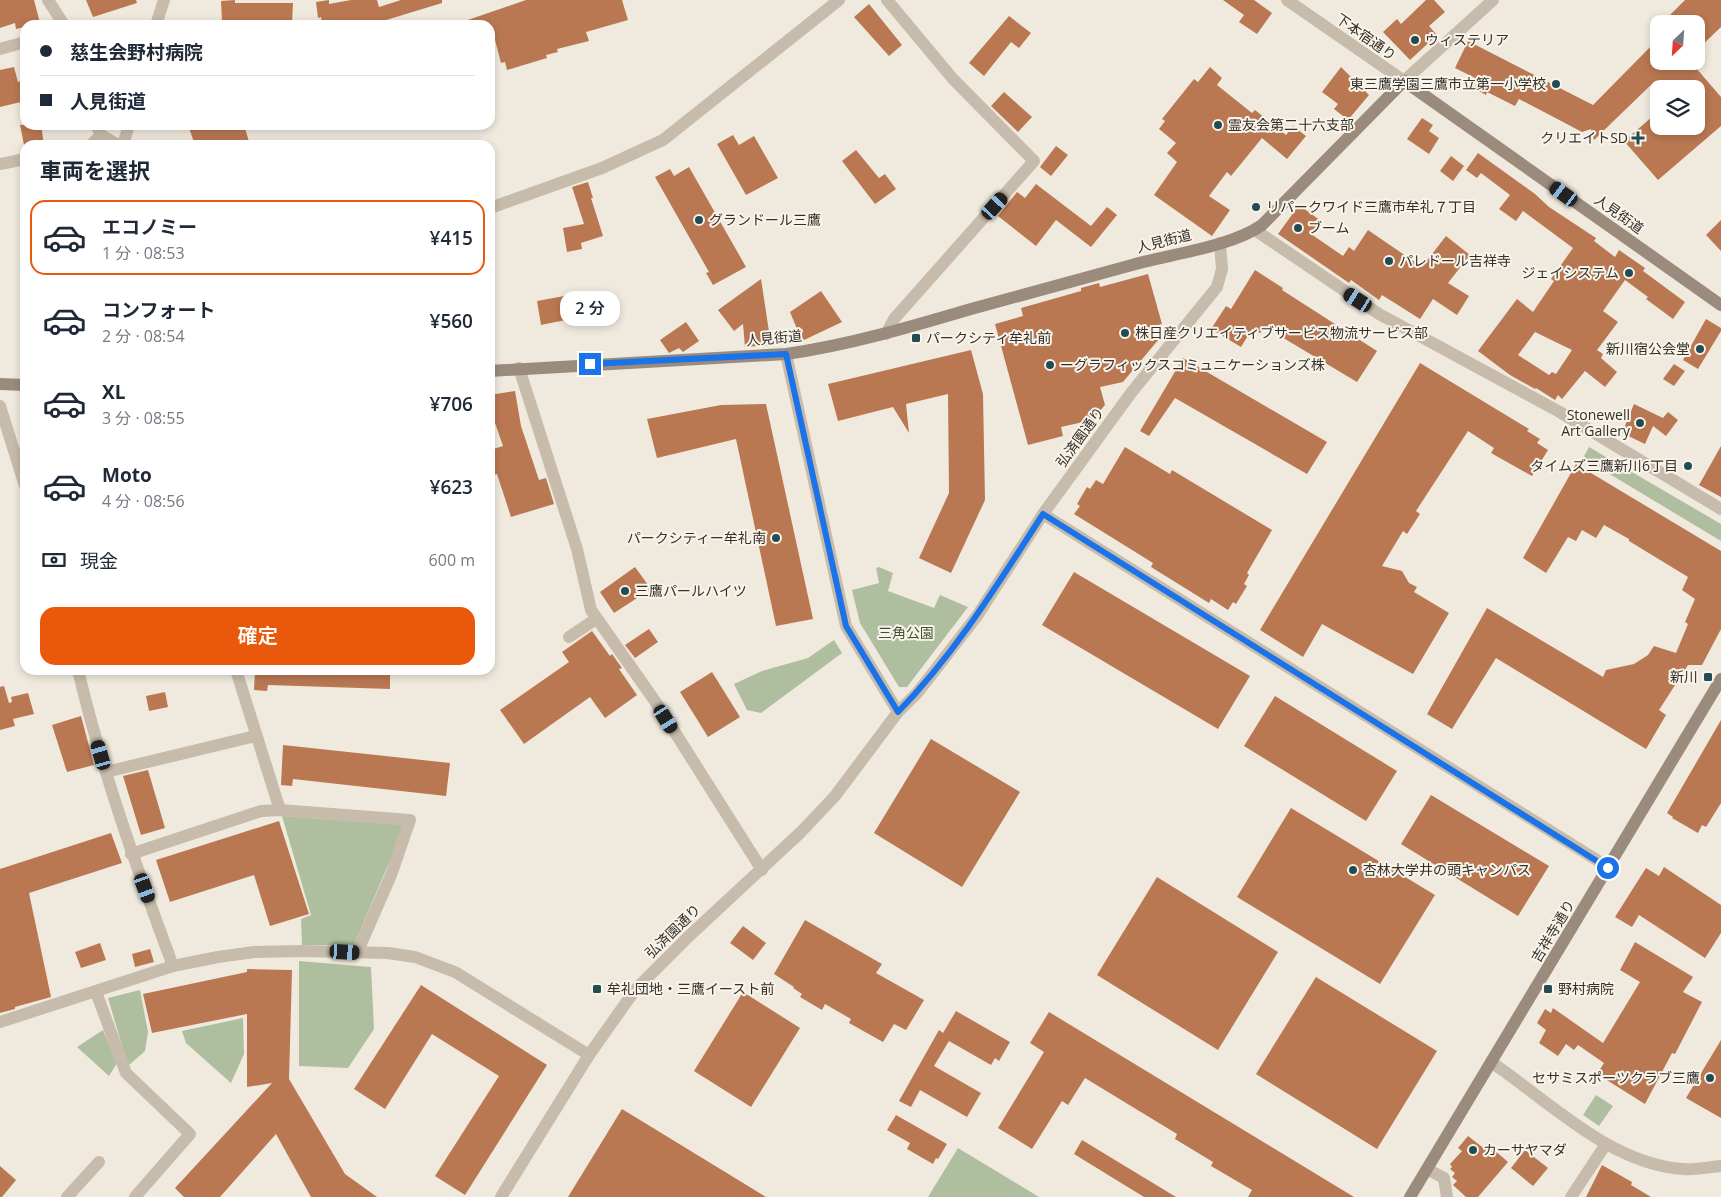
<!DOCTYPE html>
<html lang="ja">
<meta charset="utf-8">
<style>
:root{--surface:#fff;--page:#f2f2f3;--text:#1f2937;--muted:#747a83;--line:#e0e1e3;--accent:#ea580c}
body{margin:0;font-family:"Open Sans","Noto Sans JP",sans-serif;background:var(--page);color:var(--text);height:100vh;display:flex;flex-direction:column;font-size:19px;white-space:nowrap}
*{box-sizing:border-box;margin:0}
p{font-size:16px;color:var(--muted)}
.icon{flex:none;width:28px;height:28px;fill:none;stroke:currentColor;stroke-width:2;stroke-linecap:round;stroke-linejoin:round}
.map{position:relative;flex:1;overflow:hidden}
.side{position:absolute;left:20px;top:140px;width:475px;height:535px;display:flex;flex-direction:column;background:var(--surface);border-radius:15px;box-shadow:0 2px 8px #0003}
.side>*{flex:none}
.hud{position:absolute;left:20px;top:20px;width:475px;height:110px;border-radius:15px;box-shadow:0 2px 8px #0003;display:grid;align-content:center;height:110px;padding:0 20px;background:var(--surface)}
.needle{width:32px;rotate:205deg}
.fabs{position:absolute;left:1650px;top:15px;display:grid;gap:10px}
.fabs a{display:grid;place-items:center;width:55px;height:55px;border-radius:10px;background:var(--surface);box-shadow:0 2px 8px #0003;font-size:25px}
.end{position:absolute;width:22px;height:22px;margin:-11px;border:6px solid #1a73e8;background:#fff;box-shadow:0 0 0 2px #fff}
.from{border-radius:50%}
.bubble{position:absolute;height:35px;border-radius:15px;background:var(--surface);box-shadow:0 2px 8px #0003;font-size:16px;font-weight:600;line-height:35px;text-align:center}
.car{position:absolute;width:15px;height:30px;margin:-15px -8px;border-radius:6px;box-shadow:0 0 4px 1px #0007;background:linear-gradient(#222 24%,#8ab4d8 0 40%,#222 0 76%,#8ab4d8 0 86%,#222 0)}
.hud b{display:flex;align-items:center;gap:18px;height:48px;font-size:19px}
.hud b+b{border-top:1px solid var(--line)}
.hud i{width:12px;height:12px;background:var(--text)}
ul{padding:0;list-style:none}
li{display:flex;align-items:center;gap:15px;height:75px;margin:0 10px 8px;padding:0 10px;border:2px solid transparent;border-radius:15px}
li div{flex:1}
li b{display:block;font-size:19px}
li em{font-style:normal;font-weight:600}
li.active{border-color:var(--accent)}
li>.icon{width:45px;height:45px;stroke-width:1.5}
h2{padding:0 20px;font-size:22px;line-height:60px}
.pay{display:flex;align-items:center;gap:12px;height:55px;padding:0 20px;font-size:19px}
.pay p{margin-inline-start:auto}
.cta{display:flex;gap:10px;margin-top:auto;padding:10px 20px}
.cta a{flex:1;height:58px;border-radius:15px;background:var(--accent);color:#fff;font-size:20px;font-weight:600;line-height:58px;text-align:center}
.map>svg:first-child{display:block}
.green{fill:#b0bea0}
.building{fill:#ba7852;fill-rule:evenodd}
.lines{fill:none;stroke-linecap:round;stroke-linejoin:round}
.minor{stroke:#c7bbab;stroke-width:12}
.tertiary{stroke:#c7bbab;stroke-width:12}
.secondary{stroke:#9b8b7d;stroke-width:12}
.route{stroke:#1a73e8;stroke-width:6}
.poi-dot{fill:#234b54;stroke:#f8f4ea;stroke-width:2}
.labels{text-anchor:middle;stroke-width:4;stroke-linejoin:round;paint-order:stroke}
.street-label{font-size:14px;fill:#362f2a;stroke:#f8f4ea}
.poi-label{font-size:14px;fill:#362f2a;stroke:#f8f4ea;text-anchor:start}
.park-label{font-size:14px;fill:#415230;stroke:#f8f4ea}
</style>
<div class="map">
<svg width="1721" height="1197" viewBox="0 0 1721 1197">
<rect width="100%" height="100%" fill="#f0eade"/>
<g class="green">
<polygon points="1589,447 1721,524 1721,541 1583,458"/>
<polygon points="879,567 893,573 888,591 934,608 940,595 968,607 907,687 899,687 860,623 852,590 879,583 876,568"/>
<polygon points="834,640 842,653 761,713 747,710 734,684 762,671 808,658"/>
<polygon points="282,816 405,825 354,945 302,945 301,919 311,915"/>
<polygon points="299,961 371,967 374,1029 348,1068 299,1066"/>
<polygon points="140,990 148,1032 145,1051 128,1066 108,998"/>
<polygon points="243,1018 244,1054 231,1083 186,1043 182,1031"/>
<polygon points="103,1030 117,1063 109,1076 77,1047"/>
<polygon points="1596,1095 1613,1106 1599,1126 1583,1115"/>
<polygon points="958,1148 1039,1197 928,1197"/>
</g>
<g class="building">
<polygon points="0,0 34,0 40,23 25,25 25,27 16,29 15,23 0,28"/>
<polygon points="86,0 136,0 137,3 93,17"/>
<polygon points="235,0 235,3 293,3 292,24 242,25 242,21 222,22 221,1"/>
<polygon points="329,0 329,4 351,0 377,0 379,7 401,0 442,0 442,3 370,25 367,21 342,25 341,22 322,23 321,17 318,18 316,2"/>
<polygon points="526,0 622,0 628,20 586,32 589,41 557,49 558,52 546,55 547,58 507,70 505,62 501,63 494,36 490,37 490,25 459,25 459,23"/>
<polygon points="1223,0 1254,0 1272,13 1257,34 1239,22 1244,15"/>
<polygon points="1426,0 1434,0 1445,12 1429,26 1437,35 1410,60 1383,32 1397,19 1401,24"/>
<polygon points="1685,0 1721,0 1721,27 1696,51 1696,24 1675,24 1668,17"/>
<polygon points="869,4 902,45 889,56 854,17"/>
<polygon points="1009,16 1031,33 1019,48 1011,42 984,76 969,63"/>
<polygon points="1659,38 1659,61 1690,61 1721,97 1721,126 1658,180 1624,141 1659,111 1659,126 1696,126 1696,89 1671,89 1655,81 1594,140 1591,129 1582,132 1519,99 1515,106 1487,92 1486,95 1474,88 1479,80 1455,68 1468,41 1593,105"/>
<polygon points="14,67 18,82 25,80 25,101 0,107 0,70"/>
<polygon points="1210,67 1222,78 1217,85 1252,113 1255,110 1286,135 1293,126 1306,136 1287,159 1262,138 1231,176 1227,172 1209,196 1230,210 1212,236 1154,195 1177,162 1167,153 1176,143 1159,129 1165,121 1162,119 1194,79 1198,82"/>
<polygon points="1341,67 1369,95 1348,120 1334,109 1338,104 1322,92"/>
<polygon points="1004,92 1032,117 1018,132 991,106"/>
<polygon points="1422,118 1433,125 1429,131 1439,138 1429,154 1407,139"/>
<polygon points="20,125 41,125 44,145 24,145"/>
<polygon points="188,125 244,125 250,145 195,145"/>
<polygon points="733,135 739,145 754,136 778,178 746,195 717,144"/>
<polygon points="1056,146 1068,155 1051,176 1040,167"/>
<polygon points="856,150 879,178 885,174 896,189 875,204 842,161"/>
<path d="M 1478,153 L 1535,194 L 1549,207 L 1596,238 L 1594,241 L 1615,257 L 1619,250 L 1645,268 L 1643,271 L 1685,302 L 1673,319 L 1646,299 L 1648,297 L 1625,280 L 1603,311 L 1618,322 L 1597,350 L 1603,354 L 1601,358 L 1617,372 L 1605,387 L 1585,371 L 1562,399 L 1558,395 L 1555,400 L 1536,388 L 1535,389 L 1510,375 L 1478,351 L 1517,299 L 1533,312 L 1554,281 L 1551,279 L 1573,248 L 1523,211 L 1516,221 L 1499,209 L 1510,195 L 1481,173 L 1477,178 L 1466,170 ZM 1535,332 L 1572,350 L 1556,374 L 1552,372 L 1549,375 L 1518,355 Z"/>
<polygon points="1451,156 1464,166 1453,181 1440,171"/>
<polygon points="689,167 746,267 713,285 706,273 709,272 655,177 670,169 674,176"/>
<polygon points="588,182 593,198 591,198 603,236 581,243 582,249 567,252 563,228 584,224 572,187"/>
<polygon points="1036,184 1091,226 1107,207 1117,215 1091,247 1056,220 1036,246 998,216 1017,192 1025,198"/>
<polygon points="1299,205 1321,221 1311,234 1343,256 1349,247 1354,251 1368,230 1422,267 1446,236 1470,255 1448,283 1469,296 1457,315 1433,299 1420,319 1382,295 1379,300 1351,280 1349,283 1278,234"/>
<polygon points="1721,220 1721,251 1706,235"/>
<polygon points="1255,270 1283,288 1282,290 1377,351 1357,382 1265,327 1260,333 1252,329 1241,347 1211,329 1226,306 1231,309"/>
<polygon points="1148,274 1162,324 1155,326 1159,339 1123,382 1100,387 1105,405 1092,420 1061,427 1063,436 1028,445 995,324 1023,316 1021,308 1081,291 1081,288 1099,283 1100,287"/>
<polygon points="761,279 771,345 745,347 743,324 734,331 718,310"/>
<polygon points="821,291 842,322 802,341 790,312"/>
<polygon points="586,292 590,315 541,325 537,301"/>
<polygon points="1706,319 1721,328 1721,331 1698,369 1683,360"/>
<polygon points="686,322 699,341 683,352 679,348 669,353 660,340"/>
<polygon points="971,350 983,394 985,500 951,573 919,558 949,493 948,394 906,404 909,433 893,407 838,421 828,384"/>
<polygon points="1183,358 1327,442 1307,474 1175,398 1149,436 1140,431"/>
<polygon points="1420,363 1529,429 1527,431 1540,439 1537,443 1548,450 1532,476 1491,453 1494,448 1468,431 1416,511 1420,514 1407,534 1403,531 1382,566 1402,571 1409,583 1417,587 1414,592 1449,613 1413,674 1322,624 1303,657 1260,630"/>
<polygon points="1674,364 1685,371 1674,386 1663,379"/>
<polygon points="515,391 521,426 539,480 546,478 554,504 511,517 497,474 490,476 490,450 503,446 494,420 490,421 490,395"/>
<polygon points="766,404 813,619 776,626 736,439 657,458 647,419 721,405"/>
<polygon points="1634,404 1663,418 1668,412 1678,420 1666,436 1653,426 1645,444 1622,433"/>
<polygon points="1721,446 1721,497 1699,485"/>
<polygon points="1125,447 1170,474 1172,470 1272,530 1247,573 1249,575 1244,584 1247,586 1236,604 1233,602 1228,610 1211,599 1209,603 1151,567 1153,563 1074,514 1080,506 1077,504 1087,487 1090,489 1096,480 1103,484"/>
<polygon points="1576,464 1721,551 1721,629 1702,665 1688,665 1659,710 1666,715 1646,749 1496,658 1452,729 1427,714 1487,608 1603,677 1606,670 1634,664 1648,655 1654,646 1676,653 1688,624 1685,622 1695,599 1682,590 1688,577 1629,541 1629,539 1604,525 1596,538 1582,530 1576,541 1568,537 1546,573 1523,558"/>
<polygon points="635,567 651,589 614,613 600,592"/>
<polygon points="1074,572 1250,676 1218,729 1042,625"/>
<polygon points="649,629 658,642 635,658 625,645"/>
<polygon points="592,631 610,656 612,654 622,668 619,669 637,695 605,718 590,697 524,744 500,710 569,662 562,652"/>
<polygon points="255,670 390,670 390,689 268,685 267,691 254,690"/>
<polygon points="712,672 740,717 708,737 680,692"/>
<polygon points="4,686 9,703 12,702 11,697 28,693 34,714 13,719 15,726 0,730 0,687"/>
<polygon points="165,692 168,707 149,711 146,696"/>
<polygon points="1275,696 1397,771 1366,821 1244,746"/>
<polygon points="81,716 94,765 67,772 52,725"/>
<polygon points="1721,720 1721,803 1706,827 1702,825 1698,833 1672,818 1673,817 1667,813"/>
<polygon points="931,739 1020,792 962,887 874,833"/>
<polygon points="283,745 450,763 446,796 293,779 292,786 281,785"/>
<polygon points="148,770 165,828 141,835 123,776"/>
<polygon points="1431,795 1549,866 1518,916 1401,844"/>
<polygon points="1291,808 1435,895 1380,984 1237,897"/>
<polygon points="279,821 309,914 270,926 254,875 170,902 156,860"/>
<polygon points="111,833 122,863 29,893 51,997 15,1007 15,1009 0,1013 0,869"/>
<polygon points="1664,867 1721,905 1721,933 1705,958 1639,915 1632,927 1615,917 1646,868 1659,876"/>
<polygon points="1157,877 1278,952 1218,1050 1097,975"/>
<polygon points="805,920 882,964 876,973 924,1000 906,1030 894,1024 883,1042 849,1023 851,1019 825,1004 822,1010 800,997 802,994 793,988 794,987 774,974"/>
<polygon points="743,926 766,943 753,960 730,943"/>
<polygon points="1635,942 1693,977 1683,992 1702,1002 1675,1054 1672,1053 1645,1104 1597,1074 1604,1063 1578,1045 1574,1050 1566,1044 1558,1056 1539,1043 1546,1030 1537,1023 1545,1009 1551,1013 1553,1008 1603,1043 1640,982 1620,970"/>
<polygon points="100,943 106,960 81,968 75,952"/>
<polygon points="150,949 154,962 135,967 132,954"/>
<polygon points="247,969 292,970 289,1079 345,1174 377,1197 311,1197 276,1134 220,1197 184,1197 175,1188 272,1083 247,1087 247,1014 152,1033 143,994 247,972"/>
<polygon points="1316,977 1437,1051 1377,1149 1256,1074"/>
<polygon points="421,985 547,1065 465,1195 435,1176 499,1076 432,1034 385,1109 354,1089"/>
<polygon points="743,992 800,1028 751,1107 694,1071"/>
<polygon points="956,1011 1010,1042 999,1061 995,1058 991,1065 949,1041 934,1066 981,1093 967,1117 920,1090 911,1107 899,1101 939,1030 943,1033"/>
<polygon points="1049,1012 1354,1197 1248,1197 1252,1190 1211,1166 1213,1162 1175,1139 1177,1134 1085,1078 1068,1105 1062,1101 1032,1149 998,1128 1044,1052 1030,1043"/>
<polygon points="1721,1040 1721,1118 1686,1098"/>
<polygon points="622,1109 766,1197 568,1197"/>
<polygon points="896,1115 947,1144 938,1159 936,1158 933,1164 907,1149 910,1143 887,1130"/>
<polygon points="1468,1136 1490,1153 1493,1149 1508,1162 1478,1197 1466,1197 1453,1185 1457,1181 1452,1177 1455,1173 1450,1169 1452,1167 1450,1164 1462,1151 1458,1148"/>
<polygon points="1082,1140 1176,1197 1144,1197 1074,1154"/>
<polygon points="1525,1150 1548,1168 1533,1186 1511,1168"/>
<polygon points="1602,1165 1632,1182 1631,1185 1651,1197 1586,1197"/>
<polygon points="0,1166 16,1180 2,1197 0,1197"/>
</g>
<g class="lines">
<g class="minor">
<polyline points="48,0 64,25"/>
<polyline points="0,49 25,42"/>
<polyline points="96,125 101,135 118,145"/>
<polyline points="91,145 101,135"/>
<polyline points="0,164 25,159"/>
<polyline points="490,208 602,168 663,140 839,0"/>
<polyline points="1255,230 1379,314 1558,411 1721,509"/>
<polyline points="1220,243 1222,269 1217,287 1131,393 1043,514 1608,867"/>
<polyline points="886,334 894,319 1034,161 953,79 887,0"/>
<polyline points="519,368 577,549 591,610 657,704 762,870"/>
<polyline points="0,406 25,486"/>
<polyline points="569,637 596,619"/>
<path d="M 78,670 C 102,771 137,869 173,966"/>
<polyline points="236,670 280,810"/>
<polyline points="106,772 255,736"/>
<polyline points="131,854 261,811 280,810 410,820 391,875 357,953"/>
<polyline points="96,992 126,1073 190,1134 135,1197"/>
<polyline points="0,1022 173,966 218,957 254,952 303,951 388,953 415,957 455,972 589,1055"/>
<path d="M 1491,1062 C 1549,1101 1610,1164 1683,1169 C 1695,1170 1709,1167 1721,1166"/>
<polyline points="1427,1169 1444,1178 1447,1197"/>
<polyline points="67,1197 99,1162"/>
<polyline points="1571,1197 1606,1144"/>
</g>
<g class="tertiary">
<polyline points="1287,0 1404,81 1493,0"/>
<polyline points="156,25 164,0"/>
<polyline points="123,145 129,125"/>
<polyline points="786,354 846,626 898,712"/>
<polyline points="501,1197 589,1055 635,990 687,938 801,832 835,796 898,712 918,692 977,616 1043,514"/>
</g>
<g class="secondary">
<path d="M 490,371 L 786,354 C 849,345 910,327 971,309 C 1024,294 1078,280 1132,265 C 1170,254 1231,247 1262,225 L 1404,81 L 1721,305"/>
<polyline points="0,384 25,385"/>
<polyline points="1410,1197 1721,679"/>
</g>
</g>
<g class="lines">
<path class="route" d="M 590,364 L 786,354 L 846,626 L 898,712 C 956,653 999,582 1043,514 L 1608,868"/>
</g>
<g class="poi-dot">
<circle cx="1415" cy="40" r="5"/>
<circle cx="1556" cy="84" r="5"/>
<circle cx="1218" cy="125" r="5"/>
<path d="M1635.5 130.5h5v5h5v5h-5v5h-5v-5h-5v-5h5z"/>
<circle cx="1256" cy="207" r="5"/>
<circle cx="699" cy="220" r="5"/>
<circle cx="1298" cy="228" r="5"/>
<circle cx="1389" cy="261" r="5"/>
<circle cx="1629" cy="273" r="5"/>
<circle cx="1125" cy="333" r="5"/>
<rect x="911" y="333" width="10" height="10" rx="2.5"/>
<circle cx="1700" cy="349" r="5"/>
<circle cx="1050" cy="365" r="5"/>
<circle cx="1640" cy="423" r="5"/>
<circle cx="1688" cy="466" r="5"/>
<circle cx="776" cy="538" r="5"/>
<circle cx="625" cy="591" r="5"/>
<rect x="1703" y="672" width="10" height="10" rx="2.5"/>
<circle cx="1353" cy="870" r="5"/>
<rect x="592" y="984" width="10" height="10" rx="2.5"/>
<rect x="1543" y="984" width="10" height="10" rx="2.5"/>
<circle cx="1710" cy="1078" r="5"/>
<circle cx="1473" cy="1150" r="5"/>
</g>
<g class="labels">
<g class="street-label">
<text transform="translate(1366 37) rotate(35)" y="5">下本宿通り</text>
<text transform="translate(1619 214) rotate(35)" y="5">人見街道</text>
<text transform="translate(1164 241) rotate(-14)" y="5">人見街道</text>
<text transform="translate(774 338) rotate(-5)" y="5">人見街道</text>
<text transform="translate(1080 437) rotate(-54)" y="5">弘済園通り</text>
<text transform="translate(673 931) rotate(-44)" y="5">弘済園通り</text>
<text transform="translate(1553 931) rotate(-59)" y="5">吉祥寺通り</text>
</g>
<g class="poi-label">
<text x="1425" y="45">ウィステリア</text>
<text x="1546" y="89" text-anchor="end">東三鷹学園三鷹市立第一小学校</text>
<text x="1228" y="130">霊友会第二十六支部</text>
<text x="1628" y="143" text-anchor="end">クリエイトSD</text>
<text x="1266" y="212">リパークワイド三鷹市牟礼７丁目</text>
<text x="709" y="225">グランドール三鷹</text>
<text x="1308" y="233">ブーム</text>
<text x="1399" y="266">パレドール吉祥寺</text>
<text x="1619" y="278" text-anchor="end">ジェイシステム</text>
<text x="1135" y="338">株日産クリエイティブサービス物流サービス部</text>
<text x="926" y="343">パークシティ牟礼前</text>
<text x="1690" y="354" text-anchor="end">新川宿公会堂</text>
<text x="1060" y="370">ーグラフィックスコミュニケーションズ株</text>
<text x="1630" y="420" text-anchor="end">Stonewell<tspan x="1630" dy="16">Art Gallery</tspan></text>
<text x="1678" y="471" text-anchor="end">タイムズ三鷹新川6丁目</text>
<text x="766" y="543" text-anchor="end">パークシティー牟礼南</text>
<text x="635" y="596">三鷹パールハイツ</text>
<text x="1698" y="682" text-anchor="end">新川</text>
<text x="1363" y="875">杏林大学井の頭キャンパス</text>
<text x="607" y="994">牟礼団地・三鷹イースト前</text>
<text x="1558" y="994">野村病院</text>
<text x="1700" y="1083" text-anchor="end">セサミスポーツクラブ三鷹</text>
<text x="1483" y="1155">カーサヤマダ</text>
</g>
<g class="park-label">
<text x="906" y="638">三角公園</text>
</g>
</g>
</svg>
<div class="fabs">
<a><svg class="needle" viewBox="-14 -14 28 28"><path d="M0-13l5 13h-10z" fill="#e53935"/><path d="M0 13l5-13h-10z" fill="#747a83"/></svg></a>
<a><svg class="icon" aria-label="layers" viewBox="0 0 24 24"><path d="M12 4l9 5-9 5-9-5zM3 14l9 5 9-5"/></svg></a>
</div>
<i class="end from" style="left:1608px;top:868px"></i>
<i class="end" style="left:590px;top:364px"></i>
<div class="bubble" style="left:560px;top:291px;width:60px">2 分</div>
<i class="car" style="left:1564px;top:194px;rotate:306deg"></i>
<i class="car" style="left:995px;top:206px;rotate:42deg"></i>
<i class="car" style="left:1358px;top:300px;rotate:303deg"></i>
<i class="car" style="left:666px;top:719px;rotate:148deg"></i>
<i class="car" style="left:101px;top:755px;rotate:344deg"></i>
<i class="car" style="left:145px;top:888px;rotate:160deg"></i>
<i class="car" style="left:345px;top:952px;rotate:93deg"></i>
<div class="hud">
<b><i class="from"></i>慈生会野村病院</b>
<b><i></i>人見街道</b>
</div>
<section class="side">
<h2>車両を選択</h2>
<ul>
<li class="active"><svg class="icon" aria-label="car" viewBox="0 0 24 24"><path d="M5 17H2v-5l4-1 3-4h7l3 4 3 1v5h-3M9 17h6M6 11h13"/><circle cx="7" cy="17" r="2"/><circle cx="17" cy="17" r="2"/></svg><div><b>エコノミー</b><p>1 分 · 08:53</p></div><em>¥415</em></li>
<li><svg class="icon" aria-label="car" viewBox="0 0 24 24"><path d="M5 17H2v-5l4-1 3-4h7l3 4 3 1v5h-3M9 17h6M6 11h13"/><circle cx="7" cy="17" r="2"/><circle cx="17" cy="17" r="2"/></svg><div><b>コンフォート</b><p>2 分 · 08:54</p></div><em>¥560</em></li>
<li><svg class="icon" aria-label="car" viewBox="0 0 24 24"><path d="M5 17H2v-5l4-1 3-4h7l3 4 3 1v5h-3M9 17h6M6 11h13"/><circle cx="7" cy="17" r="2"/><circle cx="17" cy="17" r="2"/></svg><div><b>XL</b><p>3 分 · 08:55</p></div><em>¥706</em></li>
<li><svg class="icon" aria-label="car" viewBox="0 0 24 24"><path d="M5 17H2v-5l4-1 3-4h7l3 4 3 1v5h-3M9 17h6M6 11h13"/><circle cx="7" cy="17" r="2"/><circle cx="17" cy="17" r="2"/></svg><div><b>Moto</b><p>4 分 · 08:56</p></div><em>¥623</em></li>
</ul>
<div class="pay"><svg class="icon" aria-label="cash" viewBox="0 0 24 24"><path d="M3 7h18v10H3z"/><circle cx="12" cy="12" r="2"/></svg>現金<p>600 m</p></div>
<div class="cta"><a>確定</a></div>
</section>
</div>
